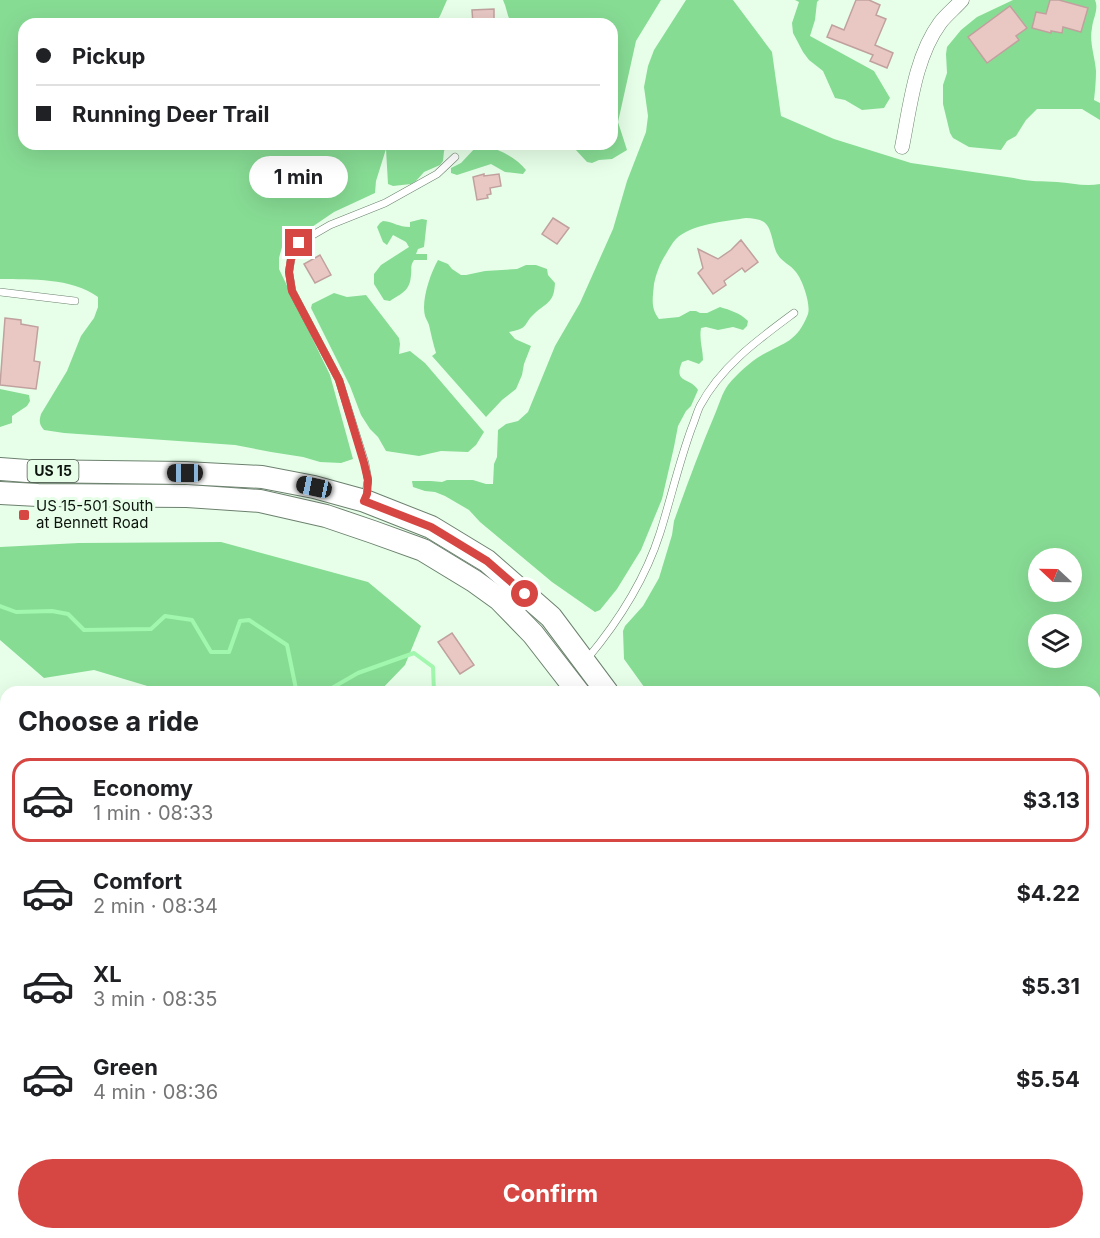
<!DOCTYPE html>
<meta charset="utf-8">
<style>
:root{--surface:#fff;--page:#f2f2f2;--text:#202124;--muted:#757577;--line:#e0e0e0;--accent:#d64743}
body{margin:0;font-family:Inter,sans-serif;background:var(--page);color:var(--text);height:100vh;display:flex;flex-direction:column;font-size:22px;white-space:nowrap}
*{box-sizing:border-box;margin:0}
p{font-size:20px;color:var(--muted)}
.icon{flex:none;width:33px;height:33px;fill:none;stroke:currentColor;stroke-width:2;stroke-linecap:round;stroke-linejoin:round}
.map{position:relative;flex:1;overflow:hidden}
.sheet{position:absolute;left:0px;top:686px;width:1101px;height:554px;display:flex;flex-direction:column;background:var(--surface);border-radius:18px 18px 0 0;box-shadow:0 6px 24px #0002}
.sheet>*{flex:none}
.top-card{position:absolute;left:18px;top:18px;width:600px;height:132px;border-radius:18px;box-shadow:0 6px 24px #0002;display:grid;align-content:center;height:132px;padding:0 18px;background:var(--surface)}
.needle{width:39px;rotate:292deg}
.fabs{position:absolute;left:1028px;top:548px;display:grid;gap:12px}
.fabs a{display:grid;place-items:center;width:54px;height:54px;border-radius:50%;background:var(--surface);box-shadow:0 6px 24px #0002;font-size:30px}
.end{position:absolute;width:27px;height:27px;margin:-14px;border:8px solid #d64743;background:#fff;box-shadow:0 0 0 3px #fff}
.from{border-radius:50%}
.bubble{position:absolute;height:42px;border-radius:21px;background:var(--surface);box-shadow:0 6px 24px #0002;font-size:20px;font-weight:700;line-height:42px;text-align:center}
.car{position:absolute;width:18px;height:36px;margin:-18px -9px;border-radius:8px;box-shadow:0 0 4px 2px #0007;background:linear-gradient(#222 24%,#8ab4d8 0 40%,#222 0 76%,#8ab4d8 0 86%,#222 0)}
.top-card b{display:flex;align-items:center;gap:21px;height:57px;font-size:22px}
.top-card b+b{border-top:2px solid var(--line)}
.top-card i{width:15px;height:15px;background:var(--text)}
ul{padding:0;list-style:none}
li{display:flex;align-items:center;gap:18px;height:84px;margin:0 12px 9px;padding:0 6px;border:3px solid transparent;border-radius:18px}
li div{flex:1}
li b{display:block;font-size:22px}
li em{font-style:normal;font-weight:700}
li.on{border-color:var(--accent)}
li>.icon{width:54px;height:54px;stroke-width:1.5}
h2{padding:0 18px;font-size:27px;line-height:72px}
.button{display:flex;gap:12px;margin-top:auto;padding:12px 18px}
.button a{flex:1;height:69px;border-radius:36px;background:var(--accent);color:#fff;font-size:24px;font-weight:700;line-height:69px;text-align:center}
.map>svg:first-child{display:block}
.forest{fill:#87dc94;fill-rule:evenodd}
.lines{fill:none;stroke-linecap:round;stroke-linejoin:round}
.stream{stroke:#a1f7ad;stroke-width:4}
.building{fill:#e9c8c4;stroke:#c1a19e;stroke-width:1.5}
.service-casing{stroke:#6c816e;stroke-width:8}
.minor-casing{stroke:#6c816e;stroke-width:15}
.trunk-casing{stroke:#6c816e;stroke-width:24}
.service{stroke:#fff;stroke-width:7}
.minor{stroke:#fff;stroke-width:14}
.trunk{stroke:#fff;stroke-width:22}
.route{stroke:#d64743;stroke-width:8}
.poi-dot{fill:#d64743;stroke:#e7ffe9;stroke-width:2}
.labels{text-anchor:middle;stroke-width:6;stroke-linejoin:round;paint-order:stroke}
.shield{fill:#e7ffe9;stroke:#4e5a4f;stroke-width:1.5}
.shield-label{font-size:14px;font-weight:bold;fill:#0c140d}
.poi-label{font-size:15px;fill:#0c140d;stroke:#e7ffe9;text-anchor:start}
</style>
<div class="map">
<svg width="1100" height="1238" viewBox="0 0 1100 1238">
<rect width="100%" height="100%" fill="#e7ffe9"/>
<g class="forest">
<path d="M 0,0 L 447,0 L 440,16 L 435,24 L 24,24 L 24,144 L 448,144 L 444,151 L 443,161 L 440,165 L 424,172 L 416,181 L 411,184 L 393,186 L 388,184 L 386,149 L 376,181 L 375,193 L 334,212 L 309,229 L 288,238 L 284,241 L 282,247 L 279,258 L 279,269 L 330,375 L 353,459 L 341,463 L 320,462 L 303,457 L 271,452 L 235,445 L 64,433 L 44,430 C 39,424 39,421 41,414 L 67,371 L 81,336 L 94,318 L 98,307 L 98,297 C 70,277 32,280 0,279 Z"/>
<path d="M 503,0 L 661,0 L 636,41 L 618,122 L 627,150 L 612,159 L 599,160 L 592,163 L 587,162 L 575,149 L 564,144 L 612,144 L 612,24 L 512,24 C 507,17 507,8 503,0 Z"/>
<path d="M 686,0 L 733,0 L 772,52 L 781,116 L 834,139 L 911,163 L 1014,178 C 1028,182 1042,181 1057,182 C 1072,183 1085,187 1100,184 L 1100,922 L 1095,929 L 1095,692 L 647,691 L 624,659 L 623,631 L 625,626 L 643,606 L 659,578 L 672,535 L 674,521 C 687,485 700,449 715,414 C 719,405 722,393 728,385 C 737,374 750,362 762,355 C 785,342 797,342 808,314 C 811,304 802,278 795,271 C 791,265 782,262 778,255 C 772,246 773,229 764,222 C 759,219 752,218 746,218 C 727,221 691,224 676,239 C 672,243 669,249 666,254 C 660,263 656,274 654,284 C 653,297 650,308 659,319 L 679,317 L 690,311 L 696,311 L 700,313 L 707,313 L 720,307 C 730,310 740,313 748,321 L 747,326 L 743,330 L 733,327 L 718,330 L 706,327 L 701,328 C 699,340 703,349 703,360 L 699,364 L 688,360 L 682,362 C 673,384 690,377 698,390 L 691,406 L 686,411 L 678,426 L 674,447 L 662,499 L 641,550 L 617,589 L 600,610 L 595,612 L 552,582 L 480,522 L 469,510 L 445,496 L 435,492 L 425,491 L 413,487 L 412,481 L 431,481 L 442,482 L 447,480 L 473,480 L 486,484 L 493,484 L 494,464 L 497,457 L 498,430 L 506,424 L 518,421 L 528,412 L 555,346 L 580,303 L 613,229 L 627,181 L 646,132 L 648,116 L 644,87 L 648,66 L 654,50 ZM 1038,558 L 1071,558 L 1071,591 L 1038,591 ZM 1038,624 L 1071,624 L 1071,657 L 1038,657 Z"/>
<polygon points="795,0 819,0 817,2 815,20 810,36 874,71 890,98 884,108 862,110 845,100 835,98 823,71 809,60 803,52 793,33 792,23 799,2"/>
<path d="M 1013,0 L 1095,0 C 1099,9 1093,18 1092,28 C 1089,42 1095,57 1096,71 C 1096,81 1095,91 1094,100 L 1100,103 L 1100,120 L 1082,109 L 1037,109 L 1026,120 L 1016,136 L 1007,141 L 1001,150 L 969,147 L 953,138 L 950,133 L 943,104 L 943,85 L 947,73 L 946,54 L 947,47 L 961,30 L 977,17 Z"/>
<path d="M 483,145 C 498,149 516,157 526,170 L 523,174 L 505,172 L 491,164 L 457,175 L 451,173 L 451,168 L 461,163 L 477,146 Z"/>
<path d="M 422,219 L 427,220 L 424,247 L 418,249 L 416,254 L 427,254 L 427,260 L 414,260 C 410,266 412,268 411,275 C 410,291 402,293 390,301 L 384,300 L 374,284 L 374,274 L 381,265 L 409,247 L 406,242 L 393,235 L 387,245 L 383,242 L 377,227 L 380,223 L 383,221 C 394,222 398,227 410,227 L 410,222 Z"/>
<path d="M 438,260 L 448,264 L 452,269 L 461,275 L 466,275 L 485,271 L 517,269 L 526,265 L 536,265 L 547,269 L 548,275 L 555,283 C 554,302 548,302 535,313 C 522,325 530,328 509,332 L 515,339 L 531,346 L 524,364 L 522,375 L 516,389 L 502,400 L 486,417 L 432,356 L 436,353 C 433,343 431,334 429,325 C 428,322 426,319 425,316 C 421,301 430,274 438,260 Z"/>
<polygon points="334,293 347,297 366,295 399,338 400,344 399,354 410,351 425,363 484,432 476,445 468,452 441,451 419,456 386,451 378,437 370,429 361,415 350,386 311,308 312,304"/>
<polygon points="0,389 29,395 30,401 27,406 12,416 12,423 0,427"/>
<polygon points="221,542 368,582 421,626 405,665 380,691 164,691 94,670 44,678 0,640 0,547 79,543"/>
<polygon points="1095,1060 1100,1062 1100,1182 1095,1173"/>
</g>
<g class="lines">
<g class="stream">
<polyline points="0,606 16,612 52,611 68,614 84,630 151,629 165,616 192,620 211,652 229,652 240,621 249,620 287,645 296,689 303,692"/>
<polyline points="325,692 358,673 414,653 433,667 434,692"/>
<polyline points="1095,999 1100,1002"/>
</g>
</g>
<g class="building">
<polygon points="856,0 869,0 880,5 876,15 886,19 875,45 893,53 887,68 870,61 873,55 827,37 832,25 844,30"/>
<polygon points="1050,0 1059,0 1088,8 1081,32 1063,27 1062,33 1051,31 1051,33 1032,28 1036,12 1046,14"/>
<polygon points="1010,6 1027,28 1016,36 1019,40 987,63 968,37"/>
<polygon points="494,9 494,24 473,24 472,10"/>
<polygon points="484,174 484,176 499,174 501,186 490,188 491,194 487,195 488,198 477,200 473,177"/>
<polygon points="553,218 569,228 557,244 542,234"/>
<polygon points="741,240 758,262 745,272 742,268 724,281 726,285 713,294 698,273 703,268 698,249 718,259 731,250"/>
<polygon points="320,255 331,275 315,283 304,264"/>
<polygon points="5,318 21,320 21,324 38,327 34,361 40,362 36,389 0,385"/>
<polygon points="452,633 474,665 460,674 438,642"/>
</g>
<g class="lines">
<defs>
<g id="service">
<polyline points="0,292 75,301"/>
<polyline points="365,498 368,480 365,463 339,380 292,291 289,272 291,259 299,243 330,225 385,203 437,174 455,157"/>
<path d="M 587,659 C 618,622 645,580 660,533 C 671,498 679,462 692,427 C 695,420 697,412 700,406 C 721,366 759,339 794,313"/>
<polyline points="0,798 6,785"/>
<polyline points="1095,940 1100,932"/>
<polyline points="0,976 6,976"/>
<polyline points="0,1072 6,1077"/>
<polyline points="0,1102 6,1094"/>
<polyline points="151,1238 154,1233"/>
</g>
<g id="minor">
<path d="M 902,147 C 910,107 915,57 940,23 C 946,15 955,8 962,0"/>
<polyline points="0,719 6,720"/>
<polyline points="0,1169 6,1173"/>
<polyline points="502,1233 502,1238"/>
<polyline points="58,1238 61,1233"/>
<polyline points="604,1238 604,1233"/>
<polyline points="763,1238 763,1233"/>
</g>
<g id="trunk">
<polyline points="0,469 27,471 185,473 262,477 314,487 365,501 431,527 487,561 551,617 607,692"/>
<polyline points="0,493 38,495 187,496 260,501 326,516 373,532 423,550 474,581 499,599 533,634 578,692"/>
<polyline points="942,1233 945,1238"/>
<polyline points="974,1233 977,1238"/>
</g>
</defs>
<use href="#service" class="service-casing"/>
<use href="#minor" class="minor-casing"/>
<use href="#trunk" class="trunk-casing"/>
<use href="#service" class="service"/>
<use href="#minor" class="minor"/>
<use href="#trunk" class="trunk"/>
</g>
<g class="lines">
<polyline class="route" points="299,243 291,259 289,272 292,291 339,380 364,463 368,480 367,494 364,501 431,527 487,561 525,594"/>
</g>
<rect class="poi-dot" x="18" y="509" width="12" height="12" rx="3"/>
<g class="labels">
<rect class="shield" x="27.5" y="460" width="51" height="22" rx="4.5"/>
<g class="shield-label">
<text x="53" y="476">US 15</text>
</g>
<g class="poi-label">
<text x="36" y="511">US 15-501 South<tspan x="36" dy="17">at Bennett Road</tspan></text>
</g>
</g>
</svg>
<div class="fabs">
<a><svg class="needle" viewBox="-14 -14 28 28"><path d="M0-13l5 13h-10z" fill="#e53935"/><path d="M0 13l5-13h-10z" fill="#757577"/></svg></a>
<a><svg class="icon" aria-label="layers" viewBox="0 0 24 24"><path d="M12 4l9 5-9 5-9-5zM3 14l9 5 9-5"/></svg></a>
</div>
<i class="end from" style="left:525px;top:594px"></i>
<i class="end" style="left:299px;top:243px"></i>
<div class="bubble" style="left:249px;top:156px;width:99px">1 min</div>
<i class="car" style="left:185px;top:473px;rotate:270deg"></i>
<i class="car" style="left:314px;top:487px;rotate:282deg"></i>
<div class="top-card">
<b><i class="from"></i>Pickup</b>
<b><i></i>Running Deer Trail</b>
</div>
<section class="sheet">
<h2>Choose a ride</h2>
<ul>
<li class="on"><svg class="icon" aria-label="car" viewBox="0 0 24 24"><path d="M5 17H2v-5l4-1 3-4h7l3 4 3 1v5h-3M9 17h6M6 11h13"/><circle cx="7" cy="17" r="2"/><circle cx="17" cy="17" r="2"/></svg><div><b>Economy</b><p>1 min · 08:33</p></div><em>$3.13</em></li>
<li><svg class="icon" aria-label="car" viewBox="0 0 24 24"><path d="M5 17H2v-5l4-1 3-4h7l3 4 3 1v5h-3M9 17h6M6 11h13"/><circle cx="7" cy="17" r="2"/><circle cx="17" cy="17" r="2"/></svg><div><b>Comfort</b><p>2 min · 08:34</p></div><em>$4.22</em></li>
<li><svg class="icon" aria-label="car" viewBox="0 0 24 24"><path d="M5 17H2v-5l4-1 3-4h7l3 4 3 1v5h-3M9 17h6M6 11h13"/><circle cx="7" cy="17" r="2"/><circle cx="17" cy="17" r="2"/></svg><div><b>XL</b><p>3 min · 08:35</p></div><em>$5.31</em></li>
<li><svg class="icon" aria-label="car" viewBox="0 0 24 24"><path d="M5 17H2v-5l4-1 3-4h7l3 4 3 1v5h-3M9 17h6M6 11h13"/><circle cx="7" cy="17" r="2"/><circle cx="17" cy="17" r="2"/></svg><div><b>Green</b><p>4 min · 08:36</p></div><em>$5.54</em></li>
</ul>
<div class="button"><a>Confirm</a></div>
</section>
</div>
